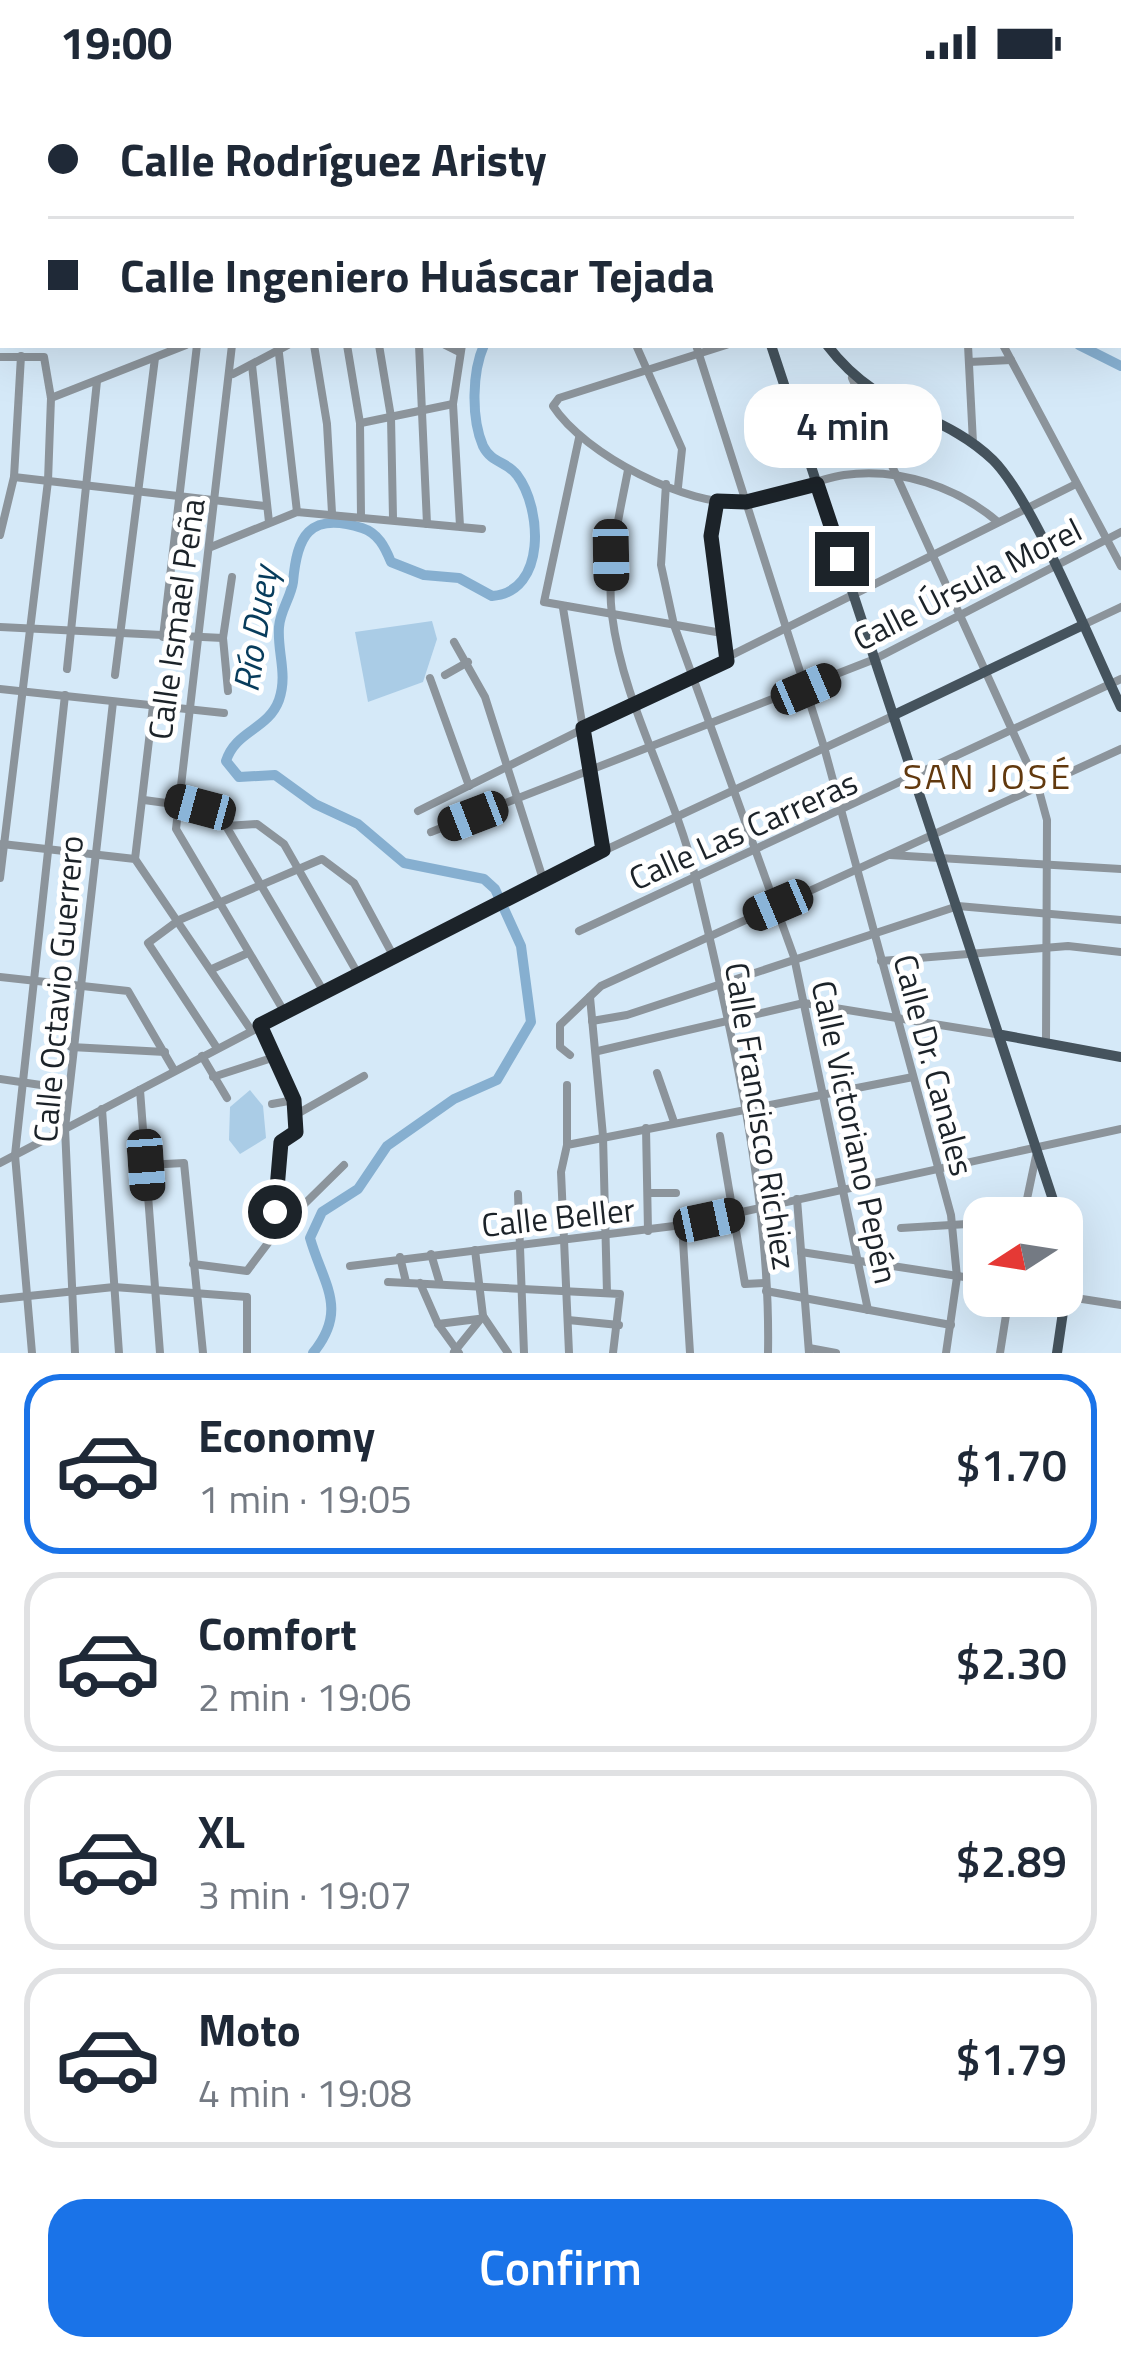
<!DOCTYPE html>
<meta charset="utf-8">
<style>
:root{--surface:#fff;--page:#f2f2f3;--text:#1f2937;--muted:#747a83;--line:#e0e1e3;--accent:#1a73e8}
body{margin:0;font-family:"Titillium Web",sans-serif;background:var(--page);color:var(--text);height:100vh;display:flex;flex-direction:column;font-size:45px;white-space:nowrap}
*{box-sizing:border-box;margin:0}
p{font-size:39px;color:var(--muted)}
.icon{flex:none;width:66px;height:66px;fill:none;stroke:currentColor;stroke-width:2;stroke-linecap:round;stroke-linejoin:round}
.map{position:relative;height:1269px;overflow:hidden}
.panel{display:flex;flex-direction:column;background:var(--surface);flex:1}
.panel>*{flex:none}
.top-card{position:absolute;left:0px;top:0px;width:1122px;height:264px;box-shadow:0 12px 48px #0002;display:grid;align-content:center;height:264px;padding:0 48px;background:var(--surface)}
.needle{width:78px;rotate:258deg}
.fabs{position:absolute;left:963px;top:1113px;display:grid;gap:24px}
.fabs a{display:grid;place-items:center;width:120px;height:120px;border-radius:24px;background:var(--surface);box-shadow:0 12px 48px #0002;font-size:60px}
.end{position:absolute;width:54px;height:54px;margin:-27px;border:15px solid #1c2329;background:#fff;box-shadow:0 0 0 6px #fff}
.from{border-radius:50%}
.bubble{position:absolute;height:84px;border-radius:36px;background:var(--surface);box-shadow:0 12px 48px #0002;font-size:39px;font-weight:600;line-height:84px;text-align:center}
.car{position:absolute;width:36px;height:72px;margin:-36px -18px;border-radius:15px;box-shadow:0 0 9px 3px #0007;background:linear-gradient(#222 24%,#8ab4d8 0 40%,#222 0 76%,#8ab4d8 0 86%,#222 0)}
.top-card b{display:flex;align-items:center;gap:42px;height:114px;font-size:45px}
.top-card b+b{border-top:3px solid var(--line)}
.top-card i{width:30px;height:30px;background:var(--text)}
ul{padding:21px 0 0;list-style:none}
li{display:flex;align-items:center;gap:36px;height:180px;margin:0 24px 18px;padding:0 24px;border:6px solid var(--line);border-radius:36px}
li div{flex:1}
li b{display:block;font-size:45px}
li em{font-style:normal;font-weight:600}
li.current{border-color:var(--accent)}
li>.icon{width:108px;height:108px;stroke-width:1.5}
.button{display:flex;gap:24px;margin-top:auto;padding:24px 48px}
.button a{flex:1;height:138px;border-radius:36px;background:var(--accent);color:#fff;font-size:48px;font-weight:600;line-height:138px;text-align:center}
.status{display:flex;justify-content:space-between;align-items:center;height:84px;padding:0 60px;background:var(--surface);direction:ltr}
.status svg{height:33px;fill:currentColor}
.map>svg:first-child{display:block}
.green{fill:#aacce6}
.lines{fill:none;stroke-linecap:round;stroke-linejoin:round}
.river{stroke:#86afd0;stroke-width:10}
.minor{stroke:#8c949b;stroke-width:8}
.major{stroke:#45535d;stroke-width:10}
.route{stroke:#1c2329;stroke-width:15}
.labels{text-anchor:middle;stroke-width:10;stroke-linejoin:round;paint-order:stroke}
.street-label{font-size:33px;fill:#1c2329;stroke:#fff}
.water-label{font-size:36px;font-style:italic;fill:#073c5c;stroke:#fff}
.neighbourhood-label{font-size:36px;letter-spacing:3px;fill:#62390e;stroke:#fff}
</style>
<div class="status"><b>19:00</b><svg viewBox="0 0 49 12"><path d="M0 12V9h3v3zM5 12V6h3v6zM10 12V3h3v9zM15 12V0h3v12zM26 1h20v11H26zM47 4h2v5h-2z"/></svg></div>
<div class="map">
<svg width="1121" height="1269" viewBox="0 0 1121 1269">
<rect width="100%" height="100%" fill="#d5e9f8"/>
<g class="green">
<polygon points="432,537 437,555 423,598 368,618 355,548"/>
<polygon points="250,1006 263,1022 266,1054 240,1070 229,1056 230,1023"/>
</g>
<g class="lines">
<g class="river">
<polyline points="459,0 467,3"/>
<polyline points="0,158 3,158"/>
<polyline points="1079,261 1121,282"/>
<path d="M 313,1269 C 349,1225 323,1200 310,1154 L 322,1128 L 358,1105 L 387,1062 L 454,1015 L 497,996 L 531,938 L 521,862 L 495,805 L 484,795 L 404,779 L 358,740 L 315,720 L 275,691 L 239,693 L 226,677 C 236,646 268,646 279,616 C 288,590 277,568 279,543 C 280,527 291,513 293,498 C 297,453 308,427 362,444 C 378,449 385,463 391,478 L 424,491 L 459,494 L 492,512 C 547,508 542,424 517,391 C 507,377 492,380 483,362 C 471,334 472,288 484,261"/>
</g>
<g class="minor">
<polyline points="505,0 519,3"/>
<polyline points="430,3 433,0"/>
<polyline points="0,130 3,130"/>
<polyline points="0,231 3,220"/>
<polyline points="1119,236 1121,236"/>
<polyline points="232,261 176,745 285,929"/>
<polyline points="278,261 297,428"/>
<polyline points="314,261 327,340 332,429"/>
<polyline points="347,261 360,339 361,432"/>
<polyline points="379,261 391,333 393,434"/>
<polyline points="419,261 427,440"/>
<polyline points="445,261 459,268"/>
<polyline points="636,261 682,365 678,403"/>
<polyline points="696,261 824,663 951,1131 957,1193 946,1269"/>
<path d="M 726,261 L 559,314 L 553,322 C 584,370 688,424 745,418 C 779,415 810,396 844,391 C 899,383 957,403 998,438"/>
<polyline points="968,261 973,359"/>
<polyline points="1003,261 1121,482"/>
<polyline points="0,273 44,273 51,314 48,397 0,794"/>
<polyline points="969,278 1011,276"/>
<polyline points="252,281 269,438"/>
<polyline points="233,290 288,261"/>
<polyline points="852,294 1038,703 1047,736 1046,958"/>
<polyline points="51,314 186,261"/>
<polyline points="361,339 453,320"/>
<polyline points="579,354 544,518 722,549"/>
<path d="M 628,386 C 619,434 606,482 612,531 C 623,621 674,704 695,792 C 731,942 771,1114 768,1269"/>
<polyline points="14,393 265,422"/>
<polyline points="666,400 661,481 674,541 794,873 868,1226"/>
<polyline points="717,417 711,452 727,577"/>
<polyline points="460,442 453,320 462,261"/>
<polyline points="0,451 14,393 21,272"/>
<polyline points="211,463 297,428 482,445"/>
<polyline points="563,524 603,766"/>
<polyline points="1083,541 1121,523"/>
<polyline points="0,543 223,554"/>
<polyline points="163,553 197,261"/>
<polyline points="454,558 485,613 543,795"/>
<polyline points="67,585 97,297"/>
<polyline points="115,591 155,274"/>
<polyline points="445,591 468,578"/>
<polyline points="430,594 469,702"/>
<polyline points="0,605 224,629"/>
<polyline points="228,607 223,554 232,493"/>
<polyline points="144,716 203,724 226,742 324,908"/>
<polyline points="418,727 1076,400"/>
<polyline points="226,742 257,740 284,760 358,890"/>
<polyline points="431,748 875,575 1121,448"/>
<polyline points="2,760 135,775 251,946"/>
<polyline points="890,771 1121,785"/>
<polyline points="135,775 153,622"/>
<polyline points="579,847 1121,595"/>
<polyline points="881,877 1068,862 1121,868"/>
<polyline points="212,885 248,869"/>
<polyline points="0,893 128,907 174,986"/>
<polyline points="590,913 603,1052 607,1209"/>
<polyline points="592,937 627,931 958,822 1121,836"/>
<polyline points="260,941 294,1016 296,1048 281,1058 277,1147"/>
<polyline points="71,963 165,968"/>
<polyline points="217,964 148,859 179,836 322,775 354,799 394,873"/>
<polyline points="598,967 804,919 1002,951"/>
<polyline points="570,971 560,963 560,941 601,902 1121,665"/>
<polyline points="202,972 227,1014"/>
<polyline points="657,989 674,1038"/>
<polyline points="213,993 275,973"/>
<polyline points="0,995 68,1005"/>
<polyline points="567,1001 567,1061"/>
<polyline points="140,1006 160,1269"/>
<polyline points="272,1020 294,1016"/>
<polyline points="102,1025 119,1269"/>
<polyline points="297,1030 364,992"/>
<polyline points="646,1044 648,1147"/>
<polyline points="720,1052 745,1200 765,1199"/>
<polyline points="0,1079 543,795 893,632"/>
<polyline points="146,1081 184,1079 203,1269"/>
<polyline points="648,1109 676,1109"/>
<polyline points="518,1110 524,1269"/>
<polyline points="797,1115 809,1269"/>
<polyline points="1023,1134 1036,1072"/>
<polyline points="682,1141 690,1269"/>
<polyline points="901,1144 984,1139"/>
<polyline points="475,1166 483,1232 508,1269"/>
<polyline points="801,1168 984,1196"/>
<polyline points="431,1170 440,1200"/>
<polyline points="400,1173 406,1198"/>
<polyline points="193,1180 247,1187 277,1147 344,1081"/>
<polyline points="350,1182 682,1141 1121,1045"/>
<polyline points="388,1198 620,1210 613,1269"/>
<polyline points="420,1199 438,1240 459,1269"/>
<polyline points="766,1207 951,1241"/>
<polyline points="1063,1212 1121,1221"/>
<polyline points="0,1215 114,1203 247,1213 247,1269"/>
<polyline points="568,1236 619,1241"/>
<polyline points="438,1240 478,1235"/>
<polyline points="809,1264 836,1269"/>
<polyline points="454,1268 483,1232"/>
<polyline points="32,1269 15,1071 65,611"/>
<polyline points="75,1269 65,1044 113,618"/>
<polyline points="569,1269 561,1088 567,1061 913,993"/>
<polyline points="1000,1269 1009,1212"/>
</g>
<g class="major">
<polyline points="636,0 637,3"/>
<polyline points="771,261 1059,1134"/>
<path d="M 827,261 C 880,331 940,325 993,376 C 1034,417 1093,565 1121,623"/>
<polyline points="894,631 1081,542"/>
<polyline points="1002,951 1121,973"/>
<polyline points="1057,1269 1068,1194 1062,1147"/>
</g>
</g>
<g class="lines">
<polyline class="route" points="275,1128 281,1058 296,1048 294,1016 260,941 603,766 583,644 727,577 711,452 717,417 746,418 817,400 842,475"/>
</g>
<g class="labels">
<g class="street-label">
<text transform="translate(967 500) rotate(-27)" y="12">Calle Úrsula Morel</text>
<text transform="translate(176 535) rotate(-82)" y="12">Calle Ismael Peña</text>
<text transform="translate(743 746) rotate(-24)" y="12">Calle Las Carreras</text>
<text transform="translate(58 905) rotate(-85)" y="12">Calle Octavio Guerrero</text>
<text transform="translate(934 981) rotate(75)" y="12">Calle Dr. Canales</text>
<text transform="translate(761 1032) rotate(81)" y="12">Calle Francisco Richiez</text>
<text transform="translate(855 1048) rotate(78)" y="12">Calle Victoriano Pepén</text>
<text transform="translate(558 1133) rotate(-6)" y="12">Calle Beller</text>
</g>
<g class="water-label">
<text transform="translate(255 545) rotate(-81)" y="13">Río Duey</text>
</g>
<g class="neighbourhood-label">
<text x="988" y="705">SAN JOSÉ</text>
</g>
</g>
</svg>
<div class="fabs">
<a><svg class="needle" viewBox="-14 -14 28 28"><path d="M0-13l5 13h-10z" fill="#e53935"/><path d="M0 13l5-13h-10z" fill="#747a83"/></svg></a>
</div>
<i class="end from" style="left:275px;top:1128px"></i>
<i class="end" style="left:842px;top:475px"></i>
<div class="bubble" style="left:744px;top:300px;width:198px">4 min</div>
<i class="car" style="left:611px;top:471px;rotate:179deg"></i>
<i class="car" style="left:806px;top:605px;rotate:67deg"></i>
<i class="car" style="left:200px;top:723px;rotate:285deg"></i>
<i class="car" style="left:473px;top:732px;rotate:249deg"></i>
<i class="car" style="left:778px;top:821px;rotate:247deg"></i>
<i class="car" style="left:146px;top:1081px;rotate:176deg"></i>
<i class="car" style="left:709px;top:1136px;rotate:78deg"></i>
<div class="top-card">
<b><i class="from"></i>Calle Rodríguez Aristy</b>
<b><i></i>Calle Ingeniero Huáscar Tejada</b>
</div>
</div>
<section class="panel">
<ul>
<li class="current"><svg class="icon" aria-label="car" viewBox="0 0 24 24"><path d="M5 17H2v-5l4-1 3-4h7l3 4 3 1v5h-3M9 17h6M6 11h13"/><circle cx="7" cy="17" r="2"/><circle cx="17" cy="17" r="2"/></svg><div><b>Economy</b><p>1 min · 19:05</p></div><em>$1.70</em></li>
<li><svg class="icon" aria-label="car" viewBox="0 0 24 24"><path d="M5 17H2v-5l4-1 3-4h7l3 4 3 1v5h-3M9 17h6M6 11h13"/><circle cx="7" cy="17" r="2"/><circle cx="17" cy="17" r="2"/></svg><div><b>Comfort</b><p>2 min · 19:06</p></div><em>$2.30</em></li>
<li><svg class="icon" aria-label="car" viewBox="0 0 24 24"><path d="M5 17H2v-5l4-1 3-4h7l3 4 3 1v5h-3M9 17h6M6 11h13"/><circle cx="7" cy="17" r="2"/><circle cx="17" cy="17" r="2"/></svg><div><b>XL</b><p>3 min · 19:07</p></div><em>$2.89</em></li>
<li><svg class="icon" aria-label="car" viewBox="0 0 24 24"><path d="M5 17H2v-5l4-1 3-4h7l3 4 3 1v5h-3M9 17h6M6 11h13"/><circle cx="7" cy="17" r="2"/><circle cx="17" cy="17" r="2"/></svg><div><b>Moto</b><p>4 min · 19:08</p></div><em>$1.79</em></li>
</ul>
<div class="button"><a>Confirm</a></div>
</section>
